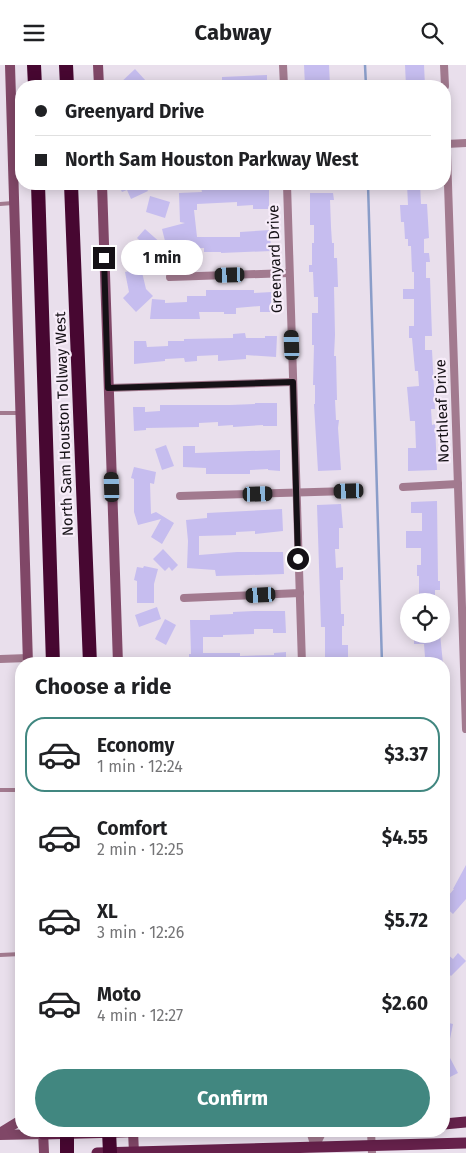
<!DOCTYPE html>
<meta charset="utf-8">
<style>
:root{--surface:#fff;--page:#f2f2f2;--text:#202124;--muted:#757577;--line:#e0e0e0;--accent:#418780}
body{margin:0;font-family:"Fira Sans",sans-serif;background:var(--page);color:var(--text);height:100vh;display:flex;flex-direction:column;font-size:19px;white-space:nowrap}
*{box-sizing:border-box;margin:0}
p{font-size:16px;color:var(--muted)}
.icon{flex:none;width:28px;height:28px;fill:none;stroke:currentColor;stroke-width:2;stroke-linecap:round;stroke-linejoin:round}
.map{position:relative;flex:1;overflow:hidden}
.panel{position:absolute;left:15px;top:592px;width:435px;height:480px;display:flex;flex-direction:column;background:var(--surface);border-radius:20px;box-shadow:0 2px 12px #0003}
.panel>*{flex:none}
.top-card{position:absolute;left:15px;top:15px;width:436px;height:110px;border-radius:20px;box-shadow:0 2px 12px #0003;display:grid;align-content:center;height:110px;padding:0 20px;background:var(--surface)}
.fabs{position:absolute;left:400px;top:528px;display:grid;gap:10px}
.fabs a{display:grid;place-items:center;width:50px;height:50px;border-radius:50%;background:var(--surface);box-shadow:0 2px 12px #0003;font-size:25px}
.end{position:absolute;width:22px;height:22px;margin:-11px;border:6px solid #151116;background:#fff;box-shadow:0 0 0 2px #fff}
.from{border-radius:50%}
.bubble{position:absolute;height:35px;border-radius:18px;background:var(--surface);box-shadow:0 2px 12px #0003;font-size:16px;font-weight:700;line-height:35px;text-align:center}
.car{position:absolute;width:15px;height:30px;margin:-15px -8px;border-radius:6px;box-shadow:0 0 4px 1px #0007;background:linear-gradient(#222 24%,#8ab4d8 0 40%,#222 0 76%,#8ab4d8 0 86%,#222 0)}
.top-card b{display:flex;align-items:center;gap:18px;height:48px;font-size:19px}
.top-card b+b{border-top:1px solid var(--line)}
.top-card i{width:12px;height:12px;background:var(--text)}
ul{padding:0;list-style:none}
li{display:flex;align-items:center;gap:15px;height:75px;margin:0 10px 8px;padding:0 10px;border:2px solid transparent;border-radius:20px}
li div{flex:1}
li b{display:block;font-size:19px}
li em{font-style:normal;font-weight:700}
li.current{border-color:var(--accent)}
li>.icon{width:45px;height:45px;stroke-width:1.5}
h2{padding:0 20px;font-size:22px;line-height:60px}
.cta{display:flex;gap:10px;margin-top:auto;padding:10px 20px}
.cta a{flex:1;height:58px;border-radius:30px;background:var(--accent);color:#fff;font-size:20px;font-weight:700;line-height:58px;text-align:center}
header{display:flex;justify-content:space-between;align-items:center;height:65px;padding:0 20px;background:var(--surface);font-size:22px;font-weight:700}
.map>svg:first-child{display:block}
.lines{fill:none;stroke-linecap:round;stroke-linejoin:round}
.stream{stroke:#8a9dc9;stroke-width:2.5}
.building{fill:#c6bdef}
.lane{stroke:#a27a8f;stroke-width:4}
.street{stroke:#a27a8f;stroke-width:8}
.secondary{stroke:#804767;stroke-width:10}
.primary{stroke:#66214b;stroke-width:11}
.highway{stroke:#470731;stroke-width:14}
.route{stroke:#151116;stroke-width:6}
.labels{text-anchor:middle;stroke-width:4.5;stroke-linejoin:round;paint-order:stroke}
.street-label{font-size:15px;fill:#151116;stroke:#f7ecf9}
</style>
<header><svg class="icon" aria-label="menu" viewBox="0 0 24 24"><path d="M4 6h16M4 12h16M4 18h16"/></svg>Cabway<svg class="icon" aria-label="search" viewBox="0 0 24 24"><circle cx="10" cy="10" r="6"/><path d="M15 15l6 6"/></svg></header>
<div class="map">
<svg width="466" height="1088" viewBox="0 0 466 1088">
<rect width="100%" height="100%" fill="#e9dfec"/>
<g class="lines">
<g class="stream">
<polyline points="365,0 366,21"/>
<polyline points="368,119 382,599"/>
</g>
</g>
<g class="building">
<polygon points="304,0 329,0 330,21 305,21"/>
<polygon points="405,0 424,0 425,21 406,21"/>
<polygon points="135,4 146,16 141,21 117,21"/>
<polygon points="267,10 267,21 202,21 202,15 222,15 222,12"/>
<polygon points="124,119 144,119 148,126 131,134 127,125 122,127 119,121"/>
<polygon points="226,119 269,119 269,144 253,144 253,140 237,141 237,137 197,139 197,145 194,145 197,172 240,172 240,167 270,165 271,186 221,188 221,187 204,187 204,183 185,184 185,180 174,182 173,178 166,180 162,164 185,158 180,157 179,128 202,127 201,123 226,122"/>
<polygon points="407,119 420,119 421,139 427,139 429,173 424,174 424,188 429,188 430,197 426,197 426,213 430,213 432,271 425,271 425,285 432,285 435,344 431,344 432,360 435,359 437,405 408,406 408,383 416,383 415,356 410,356 407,322 419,321 418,306 415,306 412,273 409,273 409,261 414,261 414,234 403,234 403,224 414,224 414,207 412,207 411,181 408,181 408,174 405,174 404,157 401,157 400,140 408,140"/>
<polygon points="310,128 333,128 334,135 330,135 331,162 332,178 334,178 334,193 337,193 338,222 334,222 335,270 334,291 336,291 337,335 335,335 336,355 339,355 338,363 341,405 318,406 314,339 315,339 315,320 313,320 314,280 312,280 312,248 318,248 318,232 314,232 313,207 309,207 309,200 312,200 312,178 314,178 314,160 310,160"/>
<polygon points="150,131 170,137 165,153 146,147"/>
<polygon points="145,164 163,180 154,189 137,173"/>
<polygon points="125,183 147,188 144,201 123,196"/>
<polygon points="141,203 146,224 153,231 136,247 123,233 129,227 125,207"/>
<polygon points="206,225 254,225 254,228 272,227 272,247 260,247 260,241 236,243 236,249 224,249 224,247 199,247 200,254 150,254 152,234 165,235 165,238 187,237 187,231 206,231"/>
<polygon points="245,268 246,273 265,273 265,271 277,271 276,292 246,290 246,294 218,296 218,290 197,291 197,296 185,297 184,293 165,294 165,296 134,299 134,276 146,276 147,282 168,281 168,276 184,276 184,274 233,273 233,269"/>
<polygon points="255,338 277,338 277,361 263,361 263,360 233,362 233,360 218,361 218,357 199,358 199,362 146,363 146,365 134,366 133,342 145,342 145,347 160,346 160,340 230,340 255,339"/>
<polygon points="166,380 174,401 162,405 155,384"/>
<polygon points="183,381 195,381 195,388 280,385 280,406 268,405 268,404 250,405 250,409 206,409 206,403 183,402"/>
<polygon points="134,402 156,407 154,419 150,418 151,449 156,447 174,458 162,479 151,472 161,454 138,460 134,447 134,414 131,413"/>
<polygon points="437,436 438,516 440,516 440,525 435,525 435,533 419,533 419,511 417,511 417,500 421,500 421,483 406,483 406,466 422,466 422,448 411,448 411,437"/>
<polygon points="341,439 343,463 339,463 339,484 335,484 336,503 343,502 343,515 340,515 341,549 344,549 344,561 342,561 342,580 348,580 348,593 343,593 343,599 325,599 325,562 321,562 317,440"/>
<polygon points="282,444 283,466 255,469 255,466 236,467 236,470 199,471 199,490 237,487 283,487 284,509 216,511 215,505 187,503 188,476 186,455 207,453 207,448"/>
<polygon points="163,484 178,500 172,506 169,502 165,506 153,494"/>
<polygon points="144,501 158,504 154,519 154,538 137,538 137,516 134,515 137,502 143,503"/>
<polygon points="157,542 161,554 139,562 135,550"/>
<polygon points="254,546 285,546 286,568 273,568 273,564 254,564 254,569 223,570 223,572 203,572 203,588 240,588 240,591 274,590 274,588 286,587 286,599 189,599 189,589 191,589 190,555 210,555 210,550 233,549 233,547"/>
<polygon points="165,554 176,560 166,580 155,574"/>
<polygon points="414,569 440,569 443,599 420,599 420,592 425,592 424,579 414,579"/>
<polygon points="466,800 466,834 453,849 444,841 444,836 454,824 453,824"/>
<polygon points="458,888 466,896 451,911 444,904 444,892 447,889 453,894"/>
<polygon points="444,957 453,959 447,989 444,988"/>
<polygon points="450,993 458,1008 444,1015 444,997"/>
</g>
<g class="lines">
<g class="lane">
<polyline points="0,139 13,138"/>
<polyline points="0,348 19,348"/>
<polyline points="0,725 21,725"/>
<polyline points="0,890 21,889"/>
</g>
<g class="street">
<polyline points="283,0 284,21"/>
<polyline points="444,0 445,21"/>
<polyline points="445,28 466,664"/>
<polyline points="446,79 466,78"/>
<polyline points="287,119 302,599"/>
<polyline points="170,212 289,208"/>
<polyline points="108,323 293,317"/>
<polyline points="403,422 458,419"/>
<polyline points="180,431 349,426"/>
<polyline points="184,533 300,528"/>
<polyline points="0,594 28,593"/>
<polyline points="310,1066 315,1082"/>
<polyline points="371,1066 372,1088"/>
<polyline points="315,1082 323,1066"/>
</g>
<g class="secondary">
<polyline points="10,0 28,599"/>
<polyline points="98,0 99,21"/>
<polyline points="102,119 118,599"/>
<polyline points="43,1066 44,1088"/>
<polyline points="133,1066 134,1088"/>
<polyline points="0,1068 21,1055"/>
<polyline points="0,1070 43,1069"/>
</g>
<g class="primary">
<polyline points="444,1059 466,1057"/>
<polyline points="43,1069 159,1066"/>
<polyline points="97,1088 466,1078"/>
</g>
<g class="highway">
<polyline points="34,0 35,21"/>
<polyline points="66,0 67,21"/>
<polyline points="38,119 53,599"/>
<polyline points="71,119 90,599"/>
<polyline points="67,1066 67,1088"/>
<polyline points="109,1066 110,1088"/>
</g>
</g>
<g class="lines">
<polyline class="route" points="104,193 108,323 293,317 298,494"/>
</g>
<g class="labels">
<g class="street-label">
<text transform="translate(275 194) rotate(-92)" y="5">Greenyard Drive</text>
<text transform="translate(442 346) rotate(-92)" y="5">Northleaf Drive</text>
<text transform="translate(64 359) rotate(-92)" y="5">North Sam Houston Tollway West</text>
</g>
</g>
</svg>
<div class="fabs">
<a><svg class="icon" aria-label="locate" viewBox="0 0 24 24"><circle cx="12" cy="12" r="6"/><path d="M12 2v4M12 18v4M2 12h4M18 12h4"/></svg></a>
</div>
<i class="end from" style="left:298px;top:494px"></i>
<i class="end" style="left:104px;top:193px"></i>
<div class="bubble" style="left:121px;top:175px;width:82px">1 min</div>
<i class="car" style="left:230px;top:210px;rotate:268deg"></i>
<i class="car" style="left:292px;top:280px;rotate:358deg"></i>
<i class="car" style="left:112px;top:422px;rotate:358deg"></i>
<i class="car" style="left:349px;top:426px;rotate:268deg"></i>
<i class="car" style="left:258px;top:429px;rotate:88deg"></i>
<i class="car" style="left:261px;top:530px;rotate:267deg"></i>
<div class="top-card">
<b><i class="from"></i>Greenyard Drive</b>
<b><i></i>North Sam Houston Parkway West</b>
</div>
<section class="panel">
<h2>Choose a ride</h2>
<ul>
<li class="current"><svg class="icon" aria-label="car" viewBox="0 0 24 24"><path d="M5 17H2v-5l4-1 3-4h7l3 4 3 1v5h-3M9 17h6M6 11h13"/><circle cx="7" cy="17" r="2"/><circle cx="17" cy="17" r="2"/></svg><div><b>Economy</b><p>1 min · 12:24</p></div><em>$3.37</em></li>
<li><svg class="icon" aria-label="car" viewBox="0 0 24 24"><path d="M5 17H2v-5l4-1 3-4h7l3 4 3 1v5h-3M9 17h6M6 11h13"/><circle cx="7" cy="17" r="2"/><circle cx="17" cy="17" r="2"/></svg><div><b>Comfort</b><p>2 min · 12:25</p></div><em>$4.55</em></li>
<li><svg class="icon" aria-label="car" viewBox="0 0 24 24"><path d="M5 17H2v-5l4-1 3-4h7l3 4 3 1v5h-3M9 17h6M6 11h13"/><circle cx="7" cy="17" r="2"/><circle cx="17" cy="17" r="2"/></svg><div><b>XL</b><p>3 min · 12:26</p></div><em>$5.72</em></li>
<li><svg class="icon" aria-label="car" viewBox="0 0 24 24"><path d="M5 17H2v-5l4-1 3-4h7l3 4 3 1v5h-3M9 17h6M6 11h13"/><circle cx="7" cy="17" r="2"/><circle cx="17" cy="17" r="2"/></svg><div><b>Moto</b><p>4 min · 12:27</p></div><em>$2.60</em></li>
</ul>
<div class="cta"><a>Confirm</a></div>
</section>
</div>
